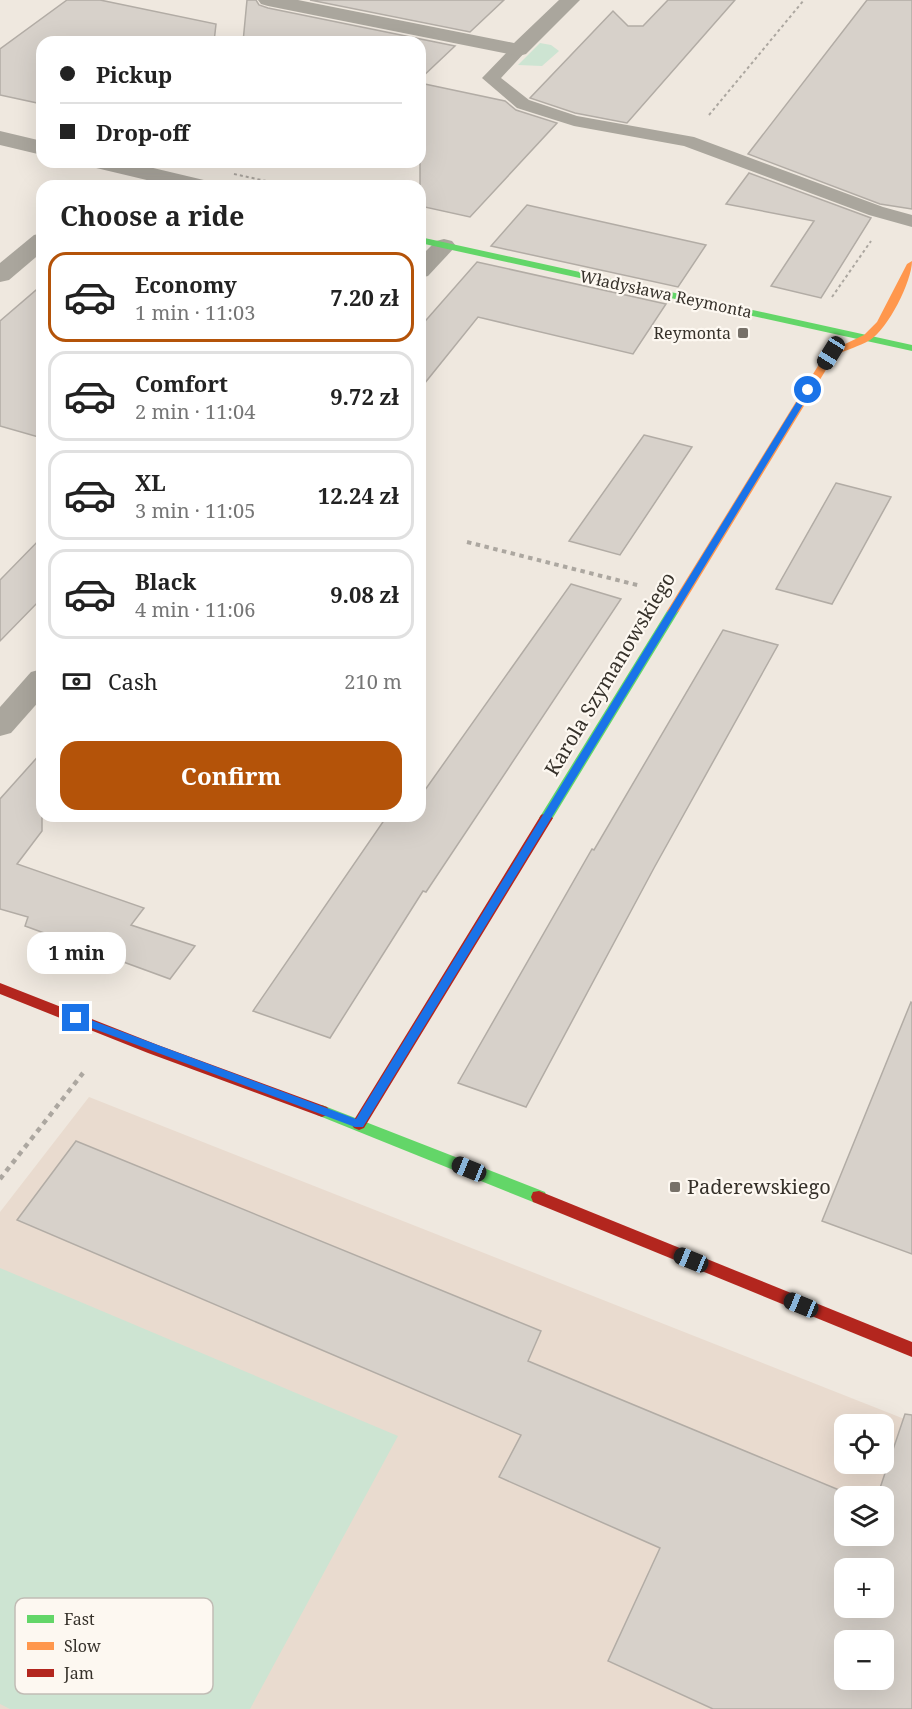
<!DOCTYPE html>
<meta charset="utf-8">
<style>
:root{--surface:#fff;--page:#f6f6f6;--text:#222;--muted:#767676;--line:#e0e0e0;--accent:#b45309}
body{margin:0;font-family:"Noto Serif",serif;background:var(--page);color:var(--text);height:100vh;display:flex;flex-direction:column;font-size:22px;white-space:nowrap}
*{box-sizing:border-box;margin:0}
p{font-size:20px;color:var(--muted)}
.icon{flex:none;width:33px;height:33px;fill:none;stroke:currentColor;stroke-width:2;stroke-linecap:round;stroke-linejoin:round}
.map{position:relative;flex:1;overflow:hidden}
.details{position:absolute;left:36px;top:180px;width:390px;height:642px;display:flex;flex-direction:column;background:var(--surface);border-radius:18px;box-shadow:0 6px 24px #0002}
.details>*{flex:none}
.banner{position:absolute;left:36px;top:36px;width:390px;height:132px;border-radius:18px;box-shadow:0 6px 24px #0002;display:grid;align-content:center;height:132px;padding:0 24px;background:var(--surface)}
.buttons{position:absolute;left:834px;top:1414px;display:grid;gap:12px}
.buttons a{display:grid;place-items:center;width:60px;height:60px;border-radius:12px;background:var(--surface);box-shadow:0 6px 24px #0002;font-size:30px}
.end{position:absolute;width:27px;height:27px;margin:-14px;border:8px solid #1a73e8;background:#fff;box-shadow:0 0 0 3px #fff}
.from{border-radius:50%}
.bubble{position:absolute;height:42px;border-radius:18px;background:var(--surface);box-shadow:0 6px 24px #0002;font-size:20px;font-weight:700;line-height:42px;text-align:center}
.car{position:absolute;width:18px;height:36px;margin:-18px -9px;border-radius:8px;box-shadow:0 0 4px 2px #0007;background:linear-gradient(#222 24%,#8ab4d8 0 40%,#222 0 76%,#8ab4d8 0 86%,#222 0)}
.banner b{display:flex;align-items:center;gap:21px;height:57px;font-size:22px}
.banner b+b{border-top:2px solid var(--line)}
.banner i{width:15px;height:15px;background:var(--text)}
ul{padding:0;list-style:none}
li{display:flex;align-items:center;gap:18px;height:90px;margin:0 12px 9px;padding:0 12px;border:3px solid var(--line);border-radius:18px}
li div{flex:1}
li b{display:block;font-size:22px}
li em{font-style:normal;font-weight:700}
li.selected{border-color:var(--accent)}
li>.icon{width:54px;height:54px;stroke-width:1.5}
h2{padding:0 24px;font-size:27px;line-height:72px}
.pay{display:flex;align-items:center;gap:15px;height:66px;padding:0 24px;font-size:22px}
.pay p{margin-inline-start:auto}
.primary-button{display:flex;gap:12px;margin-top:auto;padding:12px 24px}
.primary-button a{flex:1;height:69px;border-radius:18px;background:var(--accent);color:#fff;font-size:24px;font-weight:700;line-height:69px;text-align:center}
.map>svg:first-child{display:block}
.education{fill:#e9dbcf;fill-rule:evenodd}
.green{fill:#cde4d2}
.building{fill:#d7d1ca;stroke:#b2aca5;stroke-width:1.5;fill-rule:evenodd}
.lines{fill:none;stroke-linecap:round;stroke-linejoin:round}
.path-far2{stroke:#aca7a0;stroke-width:2;stroke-dasharray:3 3;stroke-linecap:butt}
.path-far1{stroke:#aca7a0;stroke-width:4;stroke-dasharray:4.5 4.5;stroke-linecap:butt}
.path{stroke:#aca7a0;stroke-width:4.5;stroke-dasharray:5 5;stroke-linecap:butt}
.lane{fill:#aaa69d;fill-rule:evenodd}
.street{fill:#aaa69d;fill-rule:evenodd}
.fast{fill:#63d668;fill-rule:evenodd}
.slow{fill:#ff974d;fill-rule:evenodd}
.jam{fill:#b3261e;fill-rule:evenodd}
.route{fill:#1a73e8}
.poi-dot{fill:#777169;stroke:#fdf8f1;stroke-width:2}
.labels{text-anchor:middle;stroke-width:4.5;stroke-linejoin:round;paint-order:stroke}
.far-street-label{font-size:16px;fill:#36312a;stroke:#fdf8f1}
.far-poi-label{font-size:16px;fill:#36312a;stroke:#fdf8f1;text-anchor:end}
.street-label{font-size:20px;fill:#36312a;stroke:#fdf8f1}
.poi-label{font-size:20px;fill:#36312a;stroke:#fdf8f1;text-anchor:start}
.key{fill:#fdf8f1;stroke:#c1bcb5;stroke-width:1.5}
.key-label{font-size:16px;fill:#36312a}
</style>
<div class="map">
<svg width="912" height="1709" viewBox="0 0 912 1709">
<rect width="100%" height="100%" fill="#efe8df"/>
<path class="education" d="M 89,1097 L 912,1422 L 912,1709 L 0,1709 L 0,1212 ZM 844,1425 L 884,1425 L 884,1464 L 844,1464 ZM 844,1497 L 884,1497 L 884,1536 L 844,1536 ZM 844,1569 L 884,1569 L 884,1608 L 844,1608 ZM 844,1641 L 884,1641 L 884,1680 L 844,1680 Z"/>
<g class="green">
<polygon points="540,43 551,45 559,51 542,66 518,65"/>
<polygon points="0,1268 398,1436 250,1709 10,1709 0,1704"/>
</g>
<g class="building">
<polygon points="67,0 100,0 216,24 214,42 42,42 42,104 0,95 0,49"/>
<polygon points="247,0 256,0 259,5 268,8 455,46 420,79 420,42 243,42"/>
<polygon points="310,0 504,0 470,32"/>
<polygon points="668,0 735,0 627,123 575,113 530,98 613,11 628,26 643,26"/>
<polygon points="867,0 912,0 912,209 880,204 748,154"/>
<polygon points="420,83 505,101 516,110 557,123 470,217 420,206"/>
<polygon points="749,173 871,218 821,298 771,286 814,221 726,204"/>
<polygon points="527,205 706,245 678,287 491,246"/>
<polygon points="477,262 666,304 633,354 478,317 420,389 420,327"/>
<polygon points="42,285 42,438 0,426 0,321"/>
<polygon points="644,435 692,447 620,555 569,541"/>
<polygon points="836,483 891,497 832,604 776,589"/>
<polygon points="42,537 42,598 0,641 0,580"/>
<polygon points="571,584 621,599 426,892 423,891 330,1038 253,1011 387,816 420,816 420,797"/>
<polygon points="723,630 778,645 654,868 526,1107 458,1083 592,849 594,850"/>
<polygon points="42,752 42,831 17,864 144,908 131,925 195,946 170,979 25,926 28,917 0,909 0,799"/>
<polygon points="911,1002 912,1003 912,1254 822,1221"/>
<path d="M 76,1141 L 541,1331 L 528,1361 L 856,1497 L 844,1497 L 844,1536 L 884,1536 L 884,1497 L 877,1497 L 905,1414 L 912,1415 L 912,1709 L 713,1709 L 608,1661 L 660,1548 L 499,1477 L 521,1435 L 17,1220 ZM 844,1569 L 884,1569 L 884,1608 L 844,1608 ZM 844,1641 L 884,1641 L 884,1680 L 844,1680 Z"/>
</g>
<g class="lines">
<g class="path-far2">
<polyline points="709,115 804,0"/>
<polyline points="234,174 289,186"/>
<polyline points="832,297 871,241"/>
</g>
<polyline class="path-far1" points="467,542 641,586"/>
<polyline class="path" points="0,1179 83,1073"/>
<polygon class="lane" points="519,45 527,50 501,78 529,100 577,116 694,137 883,207 912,215 912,227 869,215 684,146 574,126 517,108 482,78 513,46"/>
<g class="street">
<polygon points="258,0 298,0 514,43 559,0 580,0 526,54 519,56 268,6 261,4"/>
<polygon points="0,131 42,141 42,155 0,145"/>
<polygon points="89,162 128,162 208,181 211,186 172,186 92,167"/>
<polygon points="42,233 42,252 9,280 0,282 0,263 34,235"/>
<polygon points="444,239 452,241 456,246 428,276 420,278 420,257 436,241"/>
<polygon points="42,669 42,698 11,733 0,736 0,707 31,672"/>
</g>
<g class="fast">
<polygon points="420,237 912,345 912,351 420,243"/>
<polygon points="673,607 679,611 551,821 541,821 539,818 541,815 667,611"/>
<polygon points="322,1105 545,1192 547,1197 545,1202 539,1203 533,1202 317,1115 314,1111 317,1107"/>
</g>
<path class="slow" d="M 912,261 C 912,281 888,329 870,340 C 860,346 846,350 835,355 L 679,611 L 673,615 L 669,614 L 667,611 L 826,353 L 864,335 L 877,322 L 907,264 Z"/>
<g class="jam">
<polygon points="546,813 553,818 364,1128 359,1130 354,1128 351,1124 354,1120 541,815"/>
<polygon points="0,983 158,1045 327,1107 330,1111 327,1115 322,1117 148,1053 0,994"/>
<polygon points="539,1191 912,1342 912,1357 533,1202 531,1197 533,1192"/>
</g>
</g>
<polygon class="route" points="808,388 812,390 363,1127 355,1127 73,1021 73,1016 80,1016 356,1119 804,390"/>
<g class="poi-dot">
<rect x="737" y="327" width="12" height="12" rx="3"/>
<rect x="669" y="1181" width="12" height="12" rx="3"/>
</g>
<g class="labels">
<g class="far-street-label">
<text transform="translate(666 294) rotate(12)" y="6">Władysława Reymonta</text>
</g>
<g class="far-poi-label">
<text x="731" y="339">Reymonta</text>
</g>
<g class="street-label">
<text transform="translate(610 674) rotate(-59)" y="7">Karola Szymanowskiego</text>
</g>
<g class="poi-label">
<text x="687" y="1194">Paderewskiego</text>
</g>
</g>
<rect x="15" y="1598" width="198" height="96" rx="9" class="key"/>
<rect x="27" y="1615" width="27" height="8" fill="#63d668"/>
<rect x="27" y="1642" width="27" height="8" fill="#ff974d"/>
<rect x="27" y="1669" width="27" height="8" fill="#b3261e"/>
<g class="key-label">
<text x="64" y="1625">Fast</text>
<text x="64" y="1652">Slow</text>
<text x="64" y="1679">Jam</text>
</g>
</svg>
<div class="buttons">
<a><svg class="icon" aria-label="locate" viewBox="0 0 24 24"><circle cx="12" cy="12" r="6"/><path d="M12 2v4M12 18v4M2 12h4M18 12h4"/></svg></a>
<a><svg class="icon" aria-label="layers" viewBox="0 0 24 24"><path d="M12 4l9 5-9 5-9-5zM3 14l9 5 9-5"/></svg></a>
<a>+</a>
<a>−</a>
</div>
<i class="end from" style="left:808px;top:390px"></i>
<i class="end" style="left:76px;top:1018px"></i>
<div class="bubble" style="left:27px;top:932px;width:99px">1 min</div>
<i class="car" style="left:831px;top:353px;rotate:212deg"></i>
<i class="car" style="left:469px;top:1169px;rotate:292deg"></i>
<i class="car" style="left:691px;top:1260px;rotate:292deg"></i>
<i class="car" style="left:801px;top:1305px;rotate:292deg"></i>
<div class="banner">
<b><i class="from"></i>Pickup</b>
<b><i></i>Drop-off</b>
</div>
<section class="details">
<h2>Choose a ride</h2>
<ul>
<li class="selected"><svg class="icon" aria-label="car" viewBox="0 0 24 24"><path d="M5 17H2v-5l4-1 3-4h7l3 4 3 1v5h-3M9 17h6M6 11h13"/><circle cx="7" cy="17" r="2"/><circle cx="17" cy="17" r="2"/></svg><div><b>Economy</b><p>1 min · 11:03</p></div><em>7.20 zł</em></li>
<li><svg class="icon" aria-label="car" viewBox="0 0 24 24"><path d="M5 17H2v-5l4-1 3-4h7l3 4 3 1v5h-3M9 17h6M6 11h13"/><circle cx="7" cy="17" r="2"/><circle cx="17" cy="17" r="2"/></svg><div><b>Comfort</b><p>2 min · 11:04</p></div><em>9.72 zł</em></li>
<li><svg class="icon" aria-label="car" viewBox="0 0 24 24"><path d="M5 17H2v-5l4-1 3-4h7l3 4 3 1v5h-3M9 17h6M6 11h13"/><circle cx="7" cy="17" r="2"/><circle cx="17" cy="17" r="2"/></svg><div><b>XL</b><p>3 min · 11:05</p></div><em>12.24 zł</em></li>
<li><svg class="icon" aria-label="car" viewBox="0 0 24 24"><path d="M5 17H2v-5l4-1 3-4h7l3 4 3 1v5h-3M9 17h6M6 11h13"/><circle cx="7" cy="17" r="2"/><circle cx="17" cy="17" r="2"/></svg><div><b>Black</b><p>4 min · 11:06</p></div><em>9.08 zł</em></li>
</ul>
<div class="pay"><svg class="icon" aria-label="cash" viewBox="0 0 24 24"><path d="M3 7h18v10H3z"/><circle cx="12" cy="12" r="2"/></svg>Cash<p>210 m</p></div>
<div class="primary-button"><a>Confirm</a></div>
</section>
</div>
